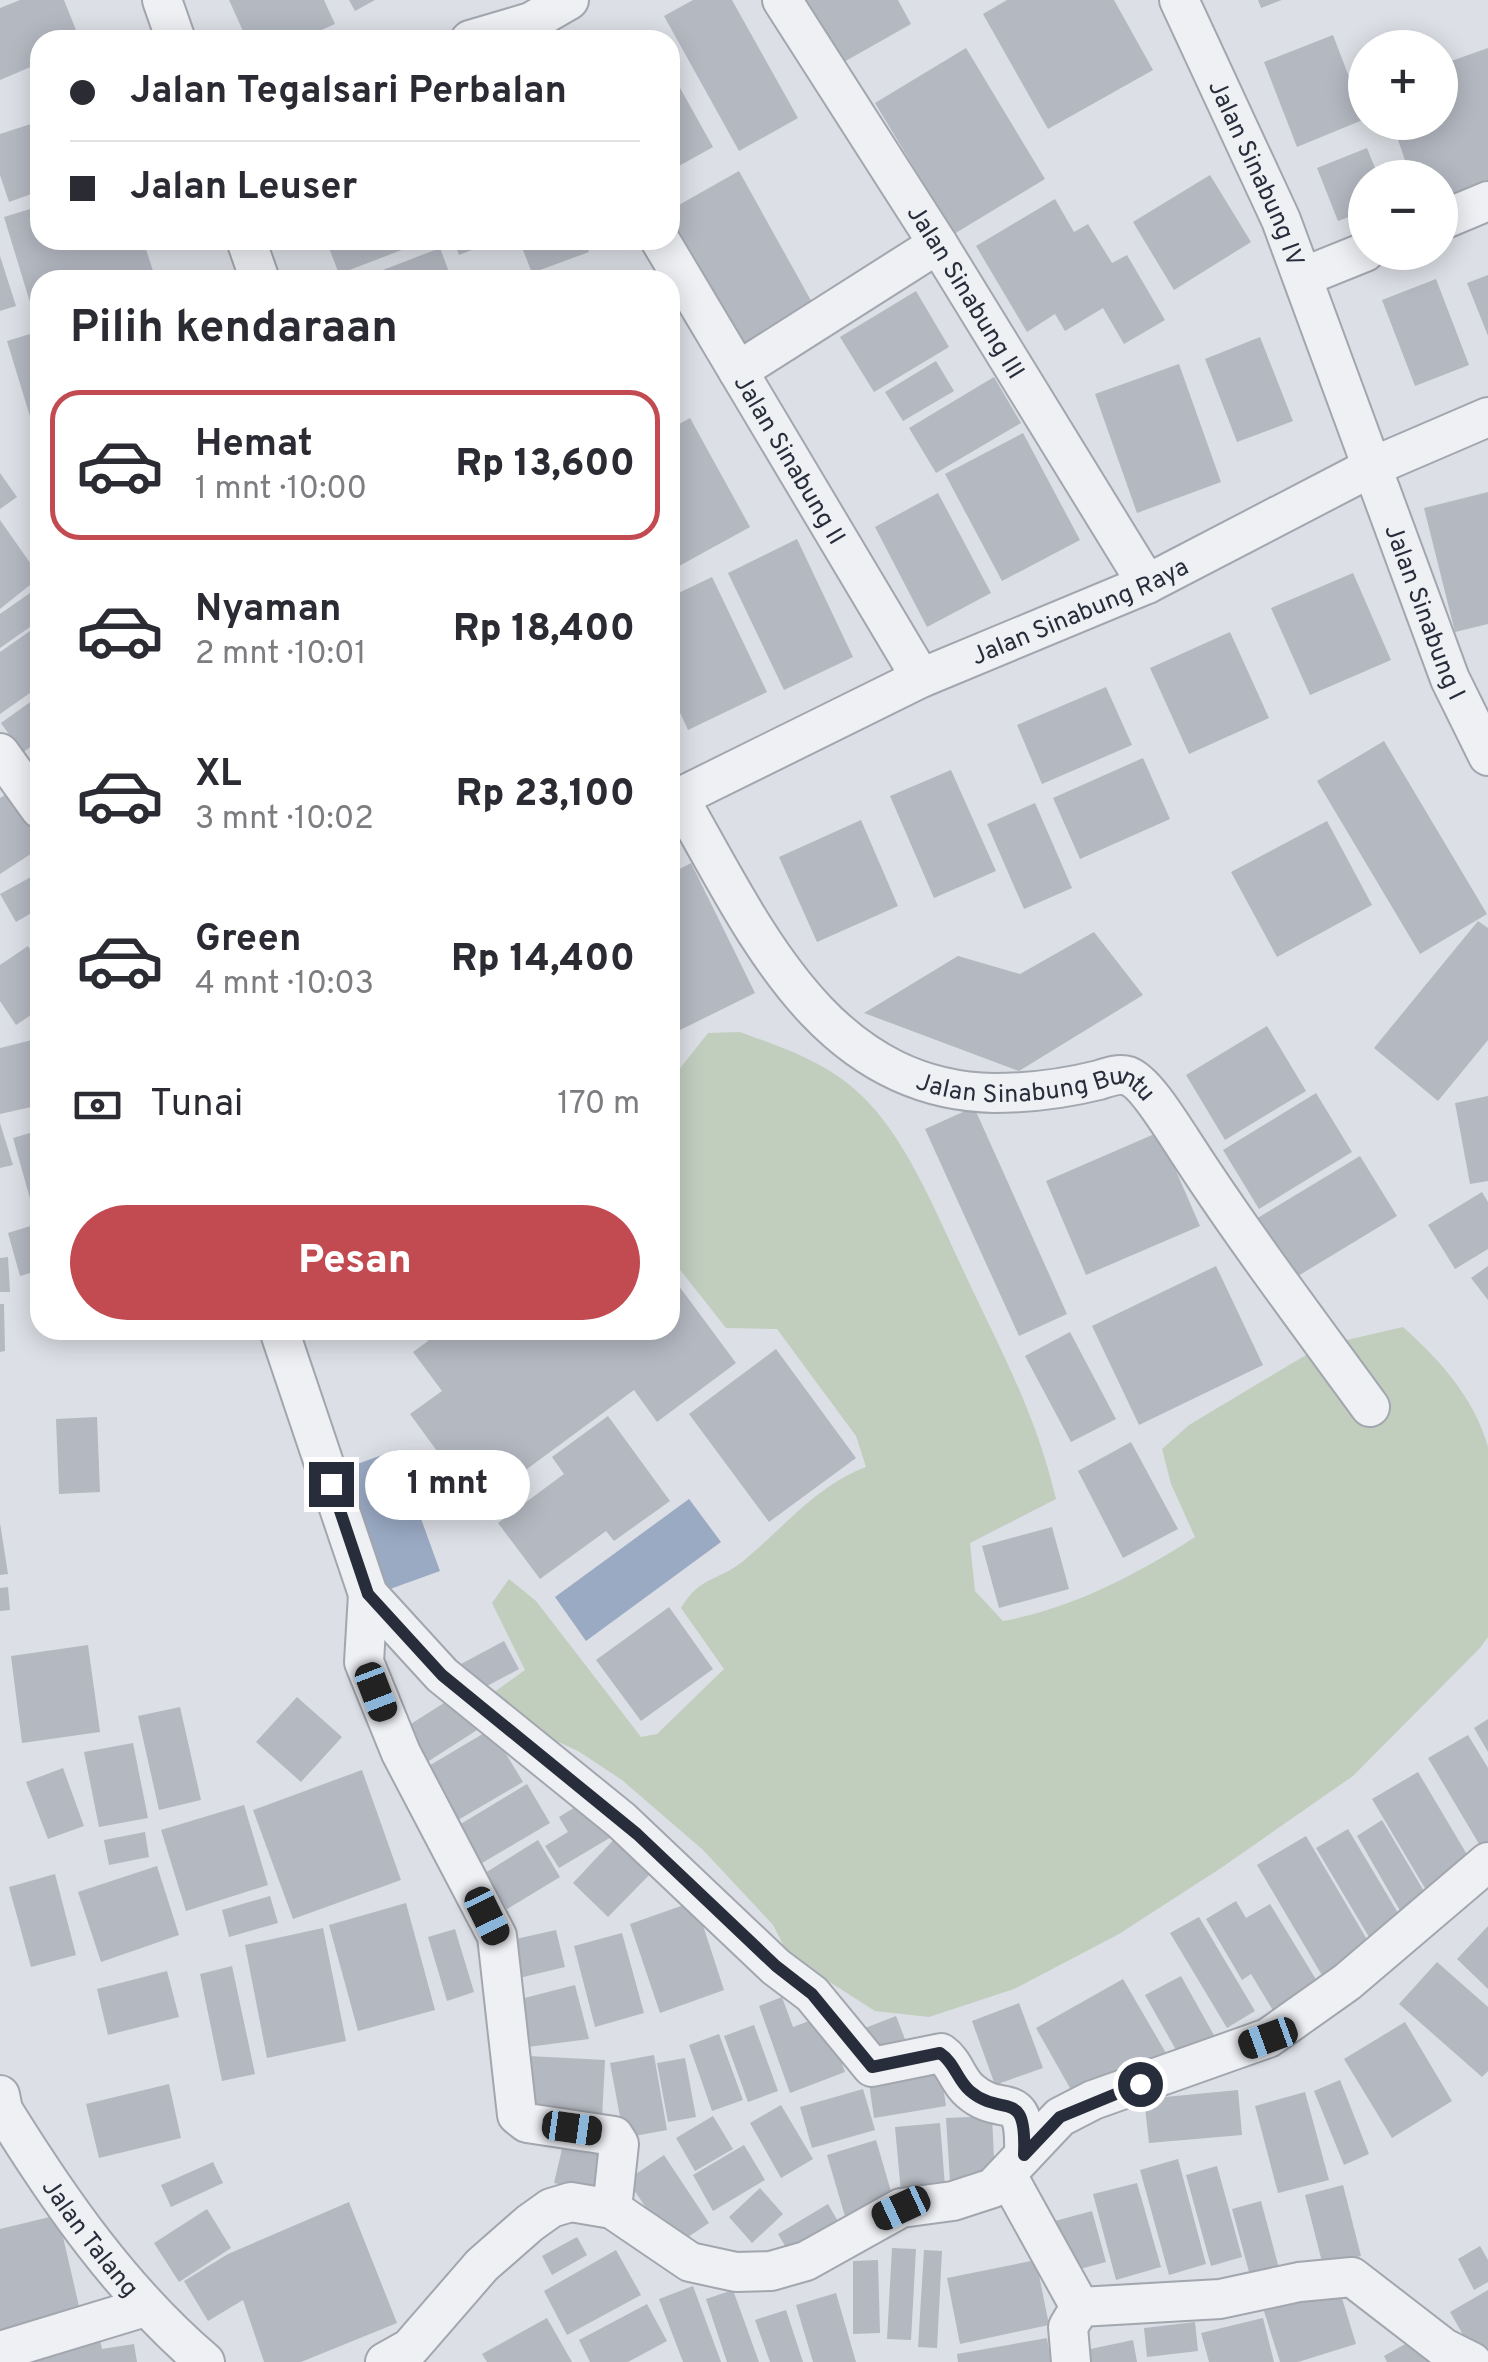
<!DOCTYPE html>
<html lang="id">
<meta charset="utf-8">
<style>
:root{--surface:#fff;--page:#f2f2f3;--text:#2b2b33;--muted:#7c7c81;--line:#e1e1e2;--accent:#c24a51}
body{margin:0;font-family:Overpass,sans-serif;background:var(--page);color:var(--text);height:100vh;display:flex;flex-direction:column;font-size:38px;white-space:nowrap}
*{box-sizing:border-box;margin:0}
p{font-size:32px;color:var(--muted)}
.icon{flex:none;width:55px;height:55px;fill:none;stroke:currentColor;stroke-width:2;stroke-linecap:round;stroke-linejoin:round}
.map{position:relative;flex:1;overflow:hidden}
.panel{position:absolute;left:30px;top:270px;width:650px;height:1070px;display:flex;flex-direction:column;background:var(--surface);border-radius:30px;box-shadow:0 5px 25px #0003}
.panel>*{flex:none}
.hud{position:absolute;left:30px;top:30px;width:650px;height:220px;border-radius:30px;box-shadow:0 5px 25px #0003;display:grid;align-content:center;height:220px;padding:0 40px;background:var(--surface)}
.fabs{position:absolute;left:1348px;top:30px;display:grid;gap:20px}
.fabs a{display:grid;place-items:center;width:110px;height:110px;border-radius:50%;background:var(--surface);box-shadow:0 5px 25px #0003;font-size:50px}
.end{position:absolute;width:45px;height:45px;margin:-22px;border:12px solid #272d3a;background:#fff;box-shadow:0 0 0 5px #fff}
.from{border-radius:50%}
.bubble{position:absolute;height:70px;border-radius:35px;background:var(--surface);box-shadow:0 5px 25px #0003;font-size:32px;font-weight:800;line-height:70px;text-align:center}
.car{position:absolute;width:30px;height:60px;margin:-30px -15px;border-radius:12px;box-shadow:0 0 8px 2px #0007;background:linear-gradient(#222 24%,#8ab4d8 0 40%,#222 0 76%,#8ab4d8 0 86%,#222 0)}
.hud b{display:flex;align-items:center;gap:35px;height:95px;font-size:38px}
.hud b+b{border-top:2px solid var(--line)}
.hud i{width:25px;height:25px;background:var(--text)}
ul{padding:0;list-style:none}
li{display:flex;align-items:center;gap:30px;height:150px;margin:0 20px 15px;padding:0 20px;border:5px solid transparent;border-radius:30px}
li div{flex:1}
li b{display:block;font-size:38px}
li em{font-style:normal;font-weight:800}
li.selected{border-color:var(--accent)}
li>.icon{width:90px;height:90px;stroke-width:1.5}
h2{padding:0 40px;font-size:45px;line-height:120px}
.pay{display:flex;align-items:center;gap:25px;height:110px;padding:0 40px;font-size:38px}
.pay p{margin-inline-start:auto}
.action{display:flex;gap:20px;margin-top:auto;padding:20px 40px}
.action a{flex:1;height:115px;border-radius:60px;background:var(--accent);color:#fff;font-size:40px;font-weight:800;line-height:115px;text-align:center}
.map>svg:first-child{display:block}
.green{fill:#c1cebe}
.water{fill:#9aaac3}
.building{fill:#b4b8c1}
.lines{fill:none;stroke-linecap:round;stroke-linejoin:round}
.street-casing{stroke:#a2a6ae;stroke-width:42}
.street{stroke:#eff0f4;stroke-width:38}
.route{stroke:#272d3a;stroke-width:12}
.labels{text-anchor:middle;stroke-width:10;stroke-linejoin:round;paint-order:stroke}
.street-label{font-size:25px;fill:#272d3a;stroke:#ebeef3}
</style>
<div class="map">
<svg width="1488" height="2362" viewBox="0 0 1488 2362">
<rect width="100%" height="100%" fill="#dcdfe5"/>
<path class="green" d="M 740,1032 C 783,1048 827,1062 861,1095 C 903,1134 934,1207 958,1259 C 996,1342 1035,1409 1056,1499 L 970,1543 L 975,1591 L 1003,1621 C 1073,1608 1136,1575 1195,1537 L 1171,1484 L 1162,1449 L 1189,1425 L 1321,1346 L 1403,1327 C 1440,1360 1475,1399 1488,1447 L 1488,1637 L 1480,1648 L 1353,1776 L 1221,1868 L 1119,1934 L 1014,1989 L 929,2017 L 875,2011 L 789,1956 L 773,1925 L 703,1850 L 622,1780 L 578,1751 L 456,1695 L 419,1664 L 412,1651 L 434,1641 L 450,1656 L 474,1698 L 493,1693 L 525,1670 L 492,1603 L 509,1579 L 536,1601 L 641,1737 L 657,1734 L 724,1669 L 681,1608 C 700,1576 716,1582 742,1562 C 784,1528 814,1487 866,1467 L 856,1436 L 777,1329 L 726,1328 L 670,1257 L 670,1081 L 708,1033 Z"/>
<g class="water">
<polygon points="396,1450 440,1571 379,1593 335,1472"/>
<polygon points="689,1499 721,1542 586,1641 555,1597"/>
</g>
<g class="building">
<polygon points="20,0 64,0 80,40 40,40 40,63 0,80 0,8"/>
<polygon points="229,0 324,0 335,24 299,40 247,40"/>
<polygon points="349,0 375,0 355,11"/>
<polygon points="693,0 732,0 798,118 739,151 664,16"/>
<polygon points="799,0 898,0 911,24 835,67"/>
<polygon points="1007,0 1114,0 1153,70 1048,129 983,14"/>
<polygon points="1258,0 1282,0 1261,8"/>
<polygon points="1333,35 1365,119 1297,147 1264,62"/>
<polygon points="966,48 1045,179 954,234 875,103"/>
<polygon points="1488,48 1488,183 1440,200 1440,178 1411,178 1392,122 1440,122 1440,65"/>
<polygon points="670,70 713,147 670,171"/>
<polygon points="40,121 40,191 9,202 0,175 0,134"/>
<polygon points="1367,148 1379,178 1365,178 1365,211 1338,221 1317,168"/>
<polygon points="739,171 814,306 740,347 670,220 670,210"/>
<polygon points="1210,175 1251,242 1174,290 1133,222"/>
<polygon points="1055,199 1074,232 1088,224 1112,263 1127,255 1165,320 1124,344 1103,308 1065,331 1055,314 1027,332 976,246"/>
<polygon points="40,206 40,240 143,240 153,271 124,280 40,280 40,306 32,309 4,217"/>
<polygon points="326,240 428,240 339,274"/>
<polygon points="453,240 498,240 459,255"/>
<polygon points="519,240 585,240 589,252 532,273"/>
<polygon points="440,248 452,280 357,280"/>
<polygon points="0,256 16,306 0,311"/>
<polygon points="1488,275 1488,336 1467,283"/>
<polygon points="1436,279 1469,365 1415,386 1382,300"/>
<polygon points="916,291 949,347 874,392 840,337"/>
<polygon points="40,331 40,421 32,423 7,341"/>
<polygon points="1260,337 1293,421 1237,442 1205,359"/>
<polygon points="936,361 954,391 903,421 885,392"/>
<polygon points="1179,364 1221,482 1137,513 1095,394"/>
<polygon points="994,377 1021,423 936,473 909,428"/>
<polygon points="670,380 680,402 670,407"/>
<polygon points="690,418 750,527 670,571 670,429"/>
<polygon points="1023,433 1080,540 1002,581 945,474"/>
<polygon points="0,473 17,497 0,509"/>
<polygon points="1488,492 1488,624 1455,632 1424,508"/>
<polygon points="938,493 991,593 927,627 875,527"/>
<polygon points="0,520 40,577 0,609"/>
<polygon points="797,539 853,657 784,690 728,573"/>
<polygon points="1353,573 1391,660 1310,695 1271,608"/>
<polygon points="712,577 767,692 688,730 670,691 670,597"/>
<polygon points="40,586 40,620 0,648 0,614"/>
<polygon points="40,624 40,686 0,714 0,652"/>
<polygon points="1230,632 1269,718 1189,754 1150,668"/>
<polygon points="1106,687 1132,745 1042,784 1017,725"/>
<polygon points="40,695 40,740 22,753 1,723"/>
<polygon points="1384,741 1487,914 1420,954 1317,781"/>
<polygon points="1143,758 1170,819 1080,859 1053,798"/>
<polygon points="951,770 996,871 934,898 890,796"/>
<polygon points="8,793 40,841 40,848 0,874 0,798"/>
<polygon points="1035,803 1072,888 1024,909 987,824"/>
<polygon points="861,820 898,906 817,942 779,857"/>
<polygon points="1327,821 1372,905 1277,957 1231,872"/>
<polygon points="691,863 755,993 670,1035 670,874"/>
<polygon points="40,872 40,908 16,922 0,894"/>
<polygon points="1478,921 1488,928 1488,1040 1438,1101 1374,1048"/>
<polygon points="1094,932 1143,995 1019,1071 864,1013 958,956 1020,974"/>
<polygon points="28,946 40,965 40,1009 16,1025 0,1001 0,965"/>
<polygon points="1267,1026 1306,1091 1225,1140 1186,1075"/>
<polygon points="32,1040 40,1077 40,1105 0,1114 0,1048"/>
<polygon points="1316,1093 1352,1152 1259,1209 1223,1150"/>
<polygon points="1488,1096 1488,1181 1470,1184 1455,1103"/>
<polygon points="974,1107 1067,1314 1019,1336 925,1129"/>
<polygon points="0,1123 13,1165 0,1168"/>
<polygon points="40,1130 40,1200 31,1202 13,1138"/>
<polygon points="1159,1132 1200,1226 1086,1275 1046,1181"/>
<polygon points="1360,1156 1397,1216 1293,1279 1256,1219"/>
<polygon points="1482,1192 1488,1202 1488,1249 1455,1269 1428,1225"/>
<polygon points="40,1223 40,1270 20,1276 8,1233"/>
<polygon points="8,1257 10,1292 0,1292 0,1258"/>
<polygon points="1216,1266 1263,1365 1139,1425 1092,1326"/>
<polygon points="1488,1266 1488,1300 1471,1278"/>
<polygon points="670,1274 736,1363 657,1422 634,1390 477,1506 410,1414 442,1391 413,1352 428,1341 420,1330 670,1330"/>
<polygon points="0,1304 4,1304 5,1351 0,1352"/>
<polygon points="1070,1332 1116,1419 1071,1442 1025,1356"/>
<polygon points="776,1349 856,1458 769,1522 689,1414"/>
<polygon points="608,1416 670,1501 614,1541 606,1531 540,1579 498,1523 564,1474 552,1457"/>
<polygon points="97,1417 100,1492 59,1494 56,1419"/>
<polygon points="1131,1442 1178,1529 1123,1558 1078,1471"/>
<polygon points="0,1523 8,1574 0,1575"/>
<polygon points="1052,1527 1069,1589 999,1608 982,1546"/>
<polygon points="8,1587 10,1610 0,1611 0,1588"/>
<polygon points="669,1607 713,1669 641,1721 596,1660"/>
<polygon points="504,1641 519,1669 476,1692 461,1664"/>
<polygon points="88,1645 100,1732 22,1743 11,1656"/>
<polygon points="455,1696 477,1730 418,1768 395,1734"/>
<polygon points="297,1697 342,1737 301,1782 256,1742"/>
<polygon points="180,1707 201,1800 159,1810 138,1716"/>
<polygon points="1488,1719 1488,1752 1474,1728"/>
<polygon points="491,1729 523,1782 453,1823 422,1770"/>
<polygon points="1468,1735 1488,1768 1488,1846 1482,1849 1428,1758"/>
<polygon points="133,1743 148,1818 99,1827 84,1752"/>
<polygon points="63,1768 84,1826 48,1839 26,1782"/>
<polygon points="362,1770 401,1880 293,1919 253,1810"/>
<polygon points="1418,1772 1475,1868 1429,1895 1372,1799"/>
<polygon points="527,1784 550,1823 477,1866 454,1828"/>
<polygon points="590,1798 613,1836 559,1868 545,1846 568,1832 559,1817"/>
<polygon points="244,1805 268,1885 186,1911 161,1830"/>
<polygon points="1382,1820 1428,1898 1402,1914 1357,1836"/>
<polygon points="1348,1829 1404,1923 1372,1942 1316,1848"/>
<polygon points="145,1832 149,1857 109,1865 104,1840"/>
<polygon points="621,1832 657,1867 608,1917 573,1883"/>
<polygon points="1306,1836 1372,1948 1323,1977 1257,1865"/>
<polygon points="538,1840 560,1877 507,1909 485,1873"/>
<polygon points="157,1866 179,1935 101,1962 78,1892"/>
<polygon points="55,1874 76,1955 31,1967 9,1887"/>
<polygon points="270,1896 278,1923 229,1937 222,1910"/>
<polygon points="695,1901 724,1990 660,2013 630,1924"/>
<polygon points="1236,1901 1246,1918 1270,1904 1320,1986 1274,2012 1251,1974 1242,1980 1206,1919"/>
<polygon points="406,1903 435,2010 358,2031 329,1925"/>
<polygon points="1199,1917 1255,2011 1227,2028 1170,1933"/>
<polygon points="1488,1926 1488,1989 1457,1959"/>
<polygon points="323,1928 346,2041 267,2058 245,1945"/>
<polygon points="455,1929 474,1992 447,2001 428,1937"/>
<polygon points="556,1930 565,1967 511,1980 502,1942"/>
<polygon points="622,1933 644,2013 595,2027 574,1946"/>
<polygon points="1437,1962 1488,2007 1488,2071 1482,2077 1399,2004"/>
<polygon points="232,1966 255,2074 222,2081 200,1974"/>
<polygon points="167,1971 179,2017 108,2035 97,1989"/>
<polygon points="1181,1976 1220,2046 1185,2066 1145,1995"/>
<polygon points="1123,1979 1166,2053 1079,2104 1036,2028"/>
<polygon points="575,1985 589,2039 520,2048 509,2002"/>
<polygon points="782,1997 793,2027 825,2015 845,2072 790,2093 759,2006"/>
<polygon points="1019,2003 1043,2068 995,2085 972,2021"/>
<polygon points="896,2016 908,2047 872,2061 860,2030"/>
<polygon points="1405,2022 1452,2101 1392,2138 1344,2059"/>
<polygon points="754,2025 778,2091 748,2102 724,2036"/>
<polygon points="719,2034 743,2100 712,2111 689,2045"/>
<polygon points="654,2055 667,2130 624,2138 610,2063"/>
<polygon points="528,2056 605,2060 602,2119 524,2115"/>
<polygon points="685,2058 696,2117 668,2122 657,2063"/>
<polygon points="941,2072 946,2106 874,2118 869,2083"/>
<polygon points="1340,2080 1369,2154 1344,2165 1314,2091"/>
<polygon points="169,2084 181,2138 99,2158 86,2104"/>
<polygon points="863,2089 875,2130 812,2148 800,2107"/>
<polygon points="1238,2090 1242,2135 1149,2143 1144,2099"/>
<polygon points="1305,2092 1329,2180 1278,2193 1255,2106"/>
<polygon points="781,2105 813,2159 781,2178 750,2123"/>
<polygon points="713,2116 733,2149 695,2171 676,2138"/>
<polygon points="992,2116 995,2179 950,2181 946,2118"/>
<polygon points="940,2123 946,2199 902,2204 895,2127"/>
<polygon points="566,2132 616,2142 604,2194 554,2183"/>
<polygon points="876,2140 895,2205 846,2220 827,2155"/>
<polygon points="744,2145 765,2180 713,2211 693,2175"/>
<polygon points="664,2155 709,2223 673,2247 627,2180"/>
<polygon points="1178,2159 1206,2264 1169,2275 1140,2170"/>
<polygon points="213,2162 223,2183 171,2207 161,2185"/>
<polygon points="1217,2166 1242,2257 1211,2266 1186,2175"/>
<polygon points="1137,2183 1161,2267 1116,2280 1093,2194"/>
<polygon points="1343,2185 1361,2256 1323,2266 1305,2195"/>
<polygon points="760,2188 783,2214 752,2243 729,2217"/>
<polygon points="1261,2201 1281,2276 1252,2283 1232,2209"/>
<polygon points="349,2202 397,2323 301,2362 264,2362 243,2300 208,2321 184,2281 228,2254"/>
<polygon points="828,2204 844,2232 794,2261 778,2234"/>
<polygon points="207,2209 231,2248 179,2282 154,2243"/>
<polygon points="1092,2211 1106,2262 1054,2276 1040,2225"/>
<polygon points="58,2215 81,2315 0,2334 0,2229"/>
<polygon points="577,2237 587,2255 552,2275 542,2256"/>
<polygon points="1480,2246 1488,2260 1488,2282 1474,2290 1458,2259"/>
<polygon points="892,2248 916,2249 911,2340 887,2339"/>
<polygon points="616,2250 641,2295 567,2335 544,2291"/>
<polygon points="924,2250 942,2251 937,2348 918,2347"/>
<polygon points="878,2260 880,2333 853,2334 853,2261"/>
<polygon points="1036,2260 1049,2325 960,2344 947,2278"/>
<polygon points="1338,2285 1356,2344 1298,2362 1280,2362 1263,2308"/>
<polygon points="693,2286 721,2362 683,2362 659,2299"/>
<polygon points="733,2290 759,2362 727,2362 706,2299"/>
<polygon points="1488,2290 1488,2356 1478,2361 1450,2312"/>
<polygon points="836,2293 856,2362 813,2362 796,2305"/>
<polygon points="647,2304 667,2341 628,2362 590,2362 579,2340"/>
<polygon points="786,2310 803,2362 770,2362 755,2320"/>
<polygon points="547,2318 572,2362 487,2362 482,2354"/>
<polygon points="1263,2318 1274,2362 1209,2362 1201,2333"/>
<polygon points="1195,2322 1198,2351 1147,2357 1144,2328"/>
<polygon points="1421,2335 1436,2362 1387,2362 1384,2356"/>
<polygon points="1047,2338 1051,2362 958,2362 957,2354"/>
<polygon points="100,2340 102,2349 134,2344 137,2362 29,2362"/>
<polygon points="1133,2340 1137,2362 1083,2362 1081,2351"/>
</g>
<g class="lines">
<defs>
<g id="street">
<polyline points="162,0 176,40"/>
<path id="s1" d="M 782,0 L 938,244 L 1147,584"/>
<path id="s2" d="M 1179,0 L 1281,220 L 1450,679 L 1488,756"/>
<polyline points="470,40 531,22 569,0"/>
<polyline points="1440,221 1488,201"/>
<polyline points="246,240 260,280"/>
<path id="s3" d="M 660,240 L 921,678"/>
<polyline points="1303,277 1365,252"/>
<polyline points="738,371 938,244"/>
<polyline points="0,753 40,809"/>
<path id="s4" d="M 679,798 C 753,926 822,1090 994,1093 C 1031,1093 1063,1089 1099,1080 C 1108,1077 1119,1073 1128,1076 C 1145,1082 1171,1125 1181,1140 C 1240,1232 1306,1319 1370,1407"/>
<path id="s5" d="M 670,802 L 921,678 L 1147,584 L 1374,466 L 1488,417"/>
<path d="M 279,1330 L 368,1594 L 442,1675 L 621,1820 L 776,1967 L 812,1994 L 872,2067 L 941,2053 C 955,2063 957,2080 970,2091 C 1003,2120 1026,2084 1024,2155"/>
<polyline points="368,1594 364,1662 401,1753 497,1936 517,2115 527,2123 614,2136 619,2144 612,2209"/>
<path id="s6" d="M 0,2095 L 3,2110 C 60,2202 122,2291 205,2362"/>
<polyline points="1007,2175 1080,2307 1068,2327 1071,2362"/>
<polyline points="1080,2307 1220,2299 1299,2282 1352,2277 1444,2348 1472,2362"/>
<polyline points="0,2351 145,2307"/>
<polyline points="385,2362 410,2348 482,2265 530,2223 551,2208 571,2202 612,2209 690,2262 736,2272 771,2271 806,2261 901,2208 953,2201 993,2188 1060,2117 1093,2100 1268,2038 1347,1982 1488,1862"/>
</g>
</defs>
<use href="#street" class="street-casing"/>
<use href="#street" class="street"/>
</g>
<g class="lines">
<path class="route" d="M 331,1484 L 368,1594 L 442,1675 L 637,1834 L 776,1966 L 812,1994 L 872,2067 L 940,2053 C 955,2063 957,2080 970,2091 C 1003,2119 1027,2085 1024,2155 L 1060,2117 L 1140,2084"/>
</g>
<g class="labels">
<g class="street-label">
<text dy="9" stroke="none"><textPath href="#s2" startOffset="190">Jalan Sinabung IV</textPath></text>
<text dy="9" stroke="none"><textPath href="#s1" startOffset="345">Jalan Sinabung III</textPath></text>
<text dy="9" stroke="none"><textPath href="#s3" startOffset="255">Jalan Sinabung II</textPath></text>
<text dy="9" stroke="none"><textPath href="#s5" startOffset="452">Jalan Sinabung Raya</textPath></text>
<text dy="9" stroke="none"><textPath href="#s2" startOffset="660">Jalan Sinabung I</textPath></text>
<text dy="9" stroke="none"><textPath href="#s4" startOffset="500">Jalan Sinabung Buntu</textPath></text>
<text dy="9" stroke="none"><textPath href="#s6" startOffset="170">Jalan Talang</textPath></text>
</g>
</g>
</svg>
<div class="fabs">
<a>+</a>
<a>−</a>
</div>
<i class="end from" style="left:1140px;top:2084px"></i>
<i class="end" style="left:331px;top:1484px"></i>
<div class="bubble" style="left:365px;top:1450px;width:165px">1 mnt</div>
<i class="car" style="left:376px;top:1692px;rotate:159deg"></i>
<i class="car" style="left:487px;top:1916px;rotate:154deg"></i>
<i class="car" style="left:1268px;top:2038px;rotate:250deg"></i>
<i class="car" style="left:572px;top:2128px;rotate:98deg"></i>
<i class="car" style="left:901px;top:2208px;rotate:245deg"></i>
<div class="hud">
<b><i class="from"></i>Jalan Tegalsari Perbalan</b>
<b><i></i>Jalan Leuser</b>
</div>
<section class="panel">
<h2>Pilih kendaraan</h2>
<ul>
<li class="selected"><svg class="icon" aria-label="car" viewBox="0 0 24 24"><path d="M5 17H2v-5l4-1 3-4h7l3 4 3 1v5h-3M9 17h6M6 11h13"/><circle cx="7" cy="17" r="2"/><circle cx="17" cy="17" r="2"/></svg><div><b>Hemat</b><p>1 mnt · 10:00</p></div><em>Rp 13,600</em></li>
<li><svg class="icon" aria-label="car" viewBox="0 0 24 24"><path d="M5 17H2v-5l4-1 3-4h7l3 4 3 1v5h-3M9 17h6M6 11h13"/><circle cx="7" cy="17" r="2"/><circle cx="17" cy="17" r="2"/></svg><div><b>Nyaman</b><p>2 mnt · 10:01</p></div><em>Rp 18,400</em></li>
<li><svg class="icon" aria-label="car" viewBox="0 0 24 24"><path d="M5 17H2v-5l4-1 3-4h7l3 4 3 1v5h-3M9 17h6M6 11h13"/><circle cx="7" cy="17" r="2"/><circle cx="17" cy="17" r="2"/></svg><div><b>XL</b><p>3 mnt · 10:02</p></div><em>Rp 23,100</em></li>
<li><svg class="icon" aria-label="car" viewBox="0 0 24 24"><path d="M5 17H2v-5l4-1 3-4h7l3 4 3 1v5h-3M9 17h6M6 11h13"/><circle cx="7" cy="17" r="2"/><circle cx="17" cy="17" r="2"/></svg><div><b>Green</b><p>4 mnt · 10:03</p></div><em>Rp 14,400</em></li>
</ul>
<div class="pay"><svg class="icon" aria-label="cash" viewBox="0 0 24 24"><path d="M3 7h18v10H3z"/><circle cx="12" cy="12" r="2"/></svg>Tunai<p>170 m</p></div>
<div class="action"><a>Pesan</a></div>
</section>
</div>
